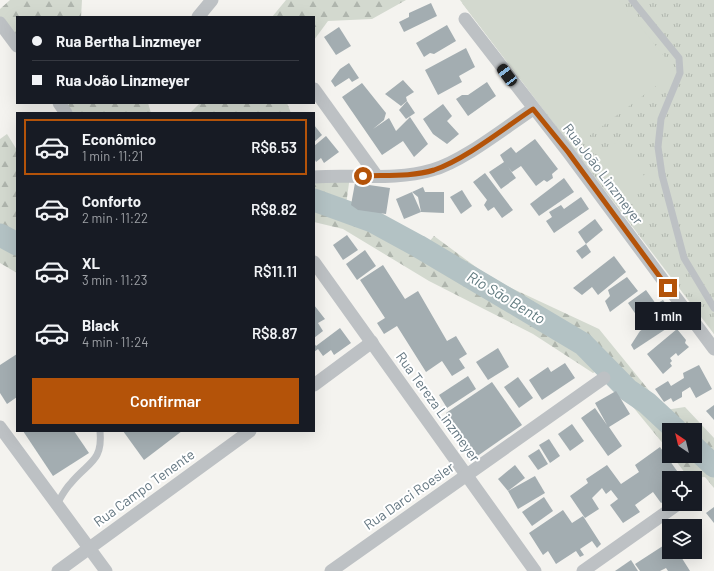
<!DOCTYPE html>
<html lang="pt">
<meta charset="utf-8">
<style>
:root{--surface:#171b24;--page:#20242c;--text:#f1f3f6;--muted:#9ea1a6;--line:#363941;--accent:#b45309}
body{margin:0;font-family:Barlow,sans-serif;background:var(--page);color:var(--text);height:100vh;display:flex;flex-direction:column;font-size:15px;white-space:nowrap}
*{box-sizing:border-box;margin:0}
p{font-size:13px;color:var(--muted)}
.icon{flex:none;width:22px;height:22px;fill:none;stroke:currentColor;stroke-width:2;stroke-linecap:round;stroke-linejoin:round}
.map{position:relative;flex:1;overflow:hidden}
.sheet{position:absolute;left:16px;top:112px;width:299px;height:320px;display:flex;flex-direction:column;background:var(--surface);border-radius:0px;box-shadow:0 4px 16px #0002}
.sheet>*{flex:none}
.hud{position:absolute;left:16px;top:16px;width:299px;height:88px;border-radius:0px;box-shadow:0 4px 16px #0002;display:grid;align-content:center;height:88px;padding:0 16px;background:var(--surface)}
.needle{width:26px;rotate:325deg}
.tools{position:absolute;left:662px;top:423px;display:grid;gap:8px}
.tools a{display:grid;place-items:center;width:40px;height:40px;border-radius:0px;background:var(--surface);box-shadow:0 4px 16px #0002;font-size:20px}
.end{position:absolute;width:18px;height:18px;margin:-9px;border:5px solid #b45309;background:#fff;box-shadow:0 0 0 2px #fff}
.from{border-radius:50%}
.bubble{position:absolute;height:28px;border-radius:0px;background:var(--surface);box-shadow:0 4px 16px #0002;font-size:13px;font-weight:600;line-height:28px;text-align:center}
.car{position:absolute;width:12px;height:24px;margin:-12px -6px;border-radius:5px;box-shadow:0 0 3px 1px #0007;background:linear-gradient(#222 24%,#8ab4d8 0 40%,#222 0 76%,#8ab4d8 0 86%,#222 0)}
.hud b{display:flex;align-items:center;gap:14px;height:38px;font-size:15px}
.hud b+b{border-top:1px solid var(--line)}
.hud i{width:10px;height:10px;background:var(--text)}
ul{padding:7px 0 0;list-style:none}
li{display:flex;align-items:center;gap:12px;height:56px;margin:0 8px 6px;padding:0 8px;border:2px solid transparent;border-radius:0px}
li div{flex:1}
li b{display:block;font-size:15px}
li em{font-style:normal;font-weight:600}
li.on{border-color:var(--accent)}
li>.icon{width:36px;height:36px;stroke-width:1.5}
.primary-button{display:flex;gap:8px;margin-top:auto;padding:8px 16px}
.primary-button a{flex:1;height:46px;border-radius:0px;background:var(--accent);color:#fff;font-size:16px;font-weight:600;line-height:46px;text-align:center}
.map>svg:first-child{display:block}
.forest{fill:url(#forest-firs)}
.park{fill:url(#park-tufts)}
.pitch{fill:#d3d9cf}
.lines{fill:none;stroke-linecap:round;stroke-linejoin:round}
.river{stroke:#b3c2c4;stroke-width:23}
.building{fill:#a3adb1}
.service{stroke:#bdc1c4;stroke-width:7}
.minor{stroke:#bdc1c4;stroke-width:13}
.route{stroke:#b45309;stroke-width:5}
.labels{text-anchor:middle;stroke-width:4;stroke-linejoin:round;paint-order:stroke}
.street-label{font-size:14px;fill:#637680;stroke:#fff}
.water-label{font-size:15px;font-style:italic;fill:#5f797e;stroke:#fff}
</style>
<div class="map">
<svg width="714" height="571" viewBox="0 0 714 571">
<defs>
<pattern id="forest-firs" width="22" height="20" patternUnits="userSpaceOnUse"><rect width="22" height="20" fill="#d3d9cf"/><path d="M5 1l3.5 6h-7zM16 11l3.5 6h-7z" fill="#afb5ad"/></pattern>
<pattern id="park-tufts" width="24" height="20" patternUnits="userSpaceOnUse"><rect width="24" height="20" fill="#d3d9cf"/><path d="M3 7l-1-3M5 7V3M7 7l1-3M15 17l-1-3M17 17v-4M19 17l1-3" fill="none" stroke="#afb5ad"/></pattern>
</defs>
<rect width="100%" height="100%" fill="#f4f3ef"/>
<g class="forest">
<polygon points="10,0 82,0 81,17 17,17 17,46 0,23 0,9"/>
<polygon points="286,0 406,0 372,19 328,21 314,40 314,17 272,17"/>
<polygon points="59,103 148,103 151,113 66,113"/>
<polygon points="200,103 287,103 291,113 190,113"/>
<polygon points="7,134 17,150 17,273 0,263 0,139"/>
<polygon points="350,176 345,212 372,221 423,249 434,236 480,270 509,287 599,329 665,410 685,407 714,438 714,488 705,477 689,478 672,456 695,456 695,430 669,430 669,451 624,396 627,390 604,367 593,373 533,334 429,281 343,229 314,222 314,177"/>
</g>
<polygon class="park" points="460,0 714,0 714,334"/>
<g class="pitch">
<polygon points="466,0 619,0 676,71 573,148 462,3"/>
<polygon points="619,141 650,184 620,205 588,163"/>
</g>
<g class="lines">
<g class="river">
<polyline points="314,200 372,221 418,246 583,344 628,390 647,403 676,430"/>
<polyline points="0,235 17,244"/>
<polyline points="695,448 714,466"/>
</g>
</g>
<g class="building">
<polygon points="431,3 437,16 404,32 399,22 409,17 409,13"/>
<polygon points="447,25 456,41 434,54 430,53 424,57 416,43"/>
<polygon points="339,27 351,46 336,55 324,37"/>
<polygon points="466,48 475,67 459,76 462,82 438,95 425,70"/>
<polygon points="349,63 359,78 352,82 349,78 335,87 331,81 340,69"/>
<polygon points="403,80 414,92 406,97 407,101 401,106 385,94"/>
<polygon points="487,82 496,96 468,116 456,99 462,95 468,95"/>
<polygon points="362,83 386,113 384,120 373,129 389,118 396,131 410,117 428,144 414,157 403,141 382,155 342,97"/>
<polygon points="407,101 415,113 406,119 399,110"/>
<polygon points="443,104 452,116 447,121 459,134 447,144 433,134 423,119"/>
<polygon points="314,125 322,135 314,142"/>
<polygon points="326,136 339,152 324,163 321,158 316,162 314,158 314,146"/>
<polygon points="535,139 558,169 552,174 553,178 547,182 544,180 536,186 521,166 512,172 508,167 516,178 501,189 489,172 504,162 500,155 511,147 516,153"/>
<polygon points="485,173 513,210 502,218 494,207 488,211 484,205 487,200 473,182"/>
<polygon points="564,178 574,192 539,216 530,204"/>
<polygon points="355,183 390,188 386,214 358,210 351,205"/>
<polygon points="423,187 425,192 444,192 444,213 421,212 418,197 412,192"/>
<polygon points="462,190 472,206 461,214 450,197"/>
<polygon points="412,192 421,212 404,219 396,199"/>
<polygon points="581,197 589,209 554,233 546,221 552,217 549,212 561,205 564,209"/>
<polygon points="595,219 603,230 586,244 578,232"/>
<polygon points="347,235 358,250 343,260 333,245"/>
<polygon points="586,244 591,252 582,259 576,251"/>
<polygon points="365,250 376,266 357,280 346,264"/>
<polygon points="614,256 626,272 598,295 592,287 582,295 573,288"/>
<polygon points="383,265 405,299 418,291 447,341 456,336 467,354 459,359 465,368 452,376 442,361 426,372 397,326 384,334 377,323 385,318 360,280"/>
<polygon points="627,277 638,291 610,312 605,301 610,296 608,290"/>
<polygon points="646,290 656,304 663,300 666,304 647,318 643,312 639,319 628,303"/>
<polygon points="314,305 325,319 318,323 323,331 314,338"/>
<polygon points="662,317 669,327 634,350 631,345 640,331"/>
<polygon points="340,328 351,343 334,355 331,350 323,356 318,349 314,352 314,343 316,346"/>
<polygon points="677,329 686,340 685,343 689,347 678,356 676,353 670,358 672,361 670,363 672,366 663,374 647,354"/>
<polygon points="498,348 509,367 488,380 476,362"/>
<polygon points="17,354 17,397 7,404 0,393 0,365"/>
<polygon points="565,363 575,378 542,400 529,380 548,367 551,372"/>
<polygon points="699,365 712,389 696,398 690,387 682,392 682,397 673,402 671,398 664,402 655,389 668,381 671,386 684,378 683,373"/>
<polygon points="468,376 476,389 447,408 439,395"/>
<polygon points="518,377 533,398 519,408 504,387"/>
<polygon points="492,382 522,425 476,457 446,413"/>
<polygon points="616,391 630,414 609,427 622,446 608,456 581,418 595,408 607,425 595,403"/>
<polygon points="714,405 714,420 706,411"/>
<polygon points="572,424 584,441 570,451 558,434"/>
<polygon points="23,431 74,431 89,453 53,476"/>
<polygon points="123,431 182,431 144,460"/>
<polygon points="549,439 560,456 550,463 539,445"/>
<polygon points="660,447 682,478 669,478 669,498 661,503 653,492 635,505 640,512 623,523 610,505 618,499 611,490 606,494 602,488 592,498 599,509 585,518 570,496 588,483 586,479 607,465 621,484 639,472 635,465"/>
<polygon points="539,449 548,464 538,470 528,456"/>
<polygon points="515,465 525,478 508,491 498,479"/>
<polygon points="535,476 545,493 518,509 508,491"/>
<polygon points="544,497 553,511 532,526 522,512"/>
<polygon points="714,507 714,523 706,513"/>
<polygon points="563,510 572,523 583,516 601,544 597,548 592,541 580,549 584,555 580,557 576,551 556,564 548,551 543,555 529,533"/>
<polygon points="695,530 701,540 695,544"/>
<polygon points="669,542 669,552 678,552 690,571 668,571 666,568 660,571 640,571 635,564"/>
<polygon points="631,560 638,571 615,571"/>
</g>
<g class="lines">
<g class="service">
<polyline points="632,0 679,58 680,73 661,119 658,147 662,175 684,258 714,308"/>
<path d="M 57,504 C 61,497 65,489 71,483 C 88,462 103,462 100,431"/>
</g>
<g class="minor">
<polyline points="198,17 212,0"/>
<polyline points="465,19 568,152 714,349"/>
<polyline points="0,23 17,46"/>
<polyline points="314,89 376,175"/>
<polyline points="59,103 66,113"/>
<path d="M 314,177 C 352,174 395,181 432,170 C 462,162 506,127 533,109"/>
<polyline points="314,262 535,571"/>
<polyline points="314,385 372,342"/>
<polyline points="0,427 106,571"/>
<polyline points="58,571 250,431"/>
<polyline points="331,571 604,378"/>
<polyline points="583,571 678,504"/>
</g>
</g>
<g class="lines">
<path class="route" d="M 363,176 C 386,175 412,177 434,170 C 466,159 504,128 533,109 L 568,152 L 668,288"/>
</g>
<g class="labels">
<g class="street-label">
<text transform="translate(603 174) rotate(53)" y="5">Rua João Linzmeyer</text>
<text transform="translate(438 407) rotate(54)" y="5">Rua Tereza Linzmeyer</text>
<text transform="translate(144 488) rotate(-36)" y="5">Rua Campo Tenente</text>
<text transform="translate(409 496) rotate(-35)" y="5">Rua Darci Roesler</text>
</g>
<g class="water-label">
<text transform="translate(506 298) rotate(31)" y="5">Rio São Bento</text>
</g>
</g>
</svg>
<div class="tools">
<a><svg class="needle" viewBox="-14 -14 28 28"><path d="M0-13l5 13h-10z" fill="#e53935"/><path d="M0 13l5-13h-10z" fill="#9ea1a6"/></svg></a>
<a><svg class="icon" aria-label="locate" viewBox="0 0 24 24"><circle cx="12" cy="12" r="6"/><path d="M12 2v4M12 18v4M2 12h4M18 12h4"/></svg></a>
<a><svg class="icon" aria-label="layers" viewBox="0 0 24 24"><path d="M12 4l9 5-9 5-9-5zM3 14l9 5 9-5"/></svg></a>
</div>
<i class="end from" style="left:363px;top:176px"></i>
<i class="end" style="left:668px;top:288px"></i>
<div class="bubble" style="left:635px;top:302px;width:66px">1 min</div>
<i class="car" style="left:507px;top:75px;rotate:323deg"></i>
<div class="hud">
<b><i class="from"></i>Rua Bertha Linzmeyer</b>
<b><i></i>Rua João Linzmeyer</b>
</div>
<section class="sheet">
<ul>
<li class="on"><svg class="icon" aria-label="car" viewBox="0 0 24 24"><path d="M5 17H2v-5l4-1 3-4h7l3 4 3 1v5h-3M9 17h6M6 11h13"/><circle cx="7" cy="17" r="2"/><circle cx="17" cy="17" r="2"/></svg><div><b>Econômico</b><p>1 min · 11:21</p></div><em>R$6.53</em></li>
<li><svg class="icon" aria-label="car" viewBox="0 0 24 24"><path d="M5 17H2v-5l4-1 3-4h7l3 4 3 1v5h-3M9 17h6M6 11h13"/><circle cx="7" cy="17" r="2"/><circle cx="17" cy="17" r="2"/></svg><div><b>Conforto</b><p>2 min · 11:22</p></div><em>R$8.82</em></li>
<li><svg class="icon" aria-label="car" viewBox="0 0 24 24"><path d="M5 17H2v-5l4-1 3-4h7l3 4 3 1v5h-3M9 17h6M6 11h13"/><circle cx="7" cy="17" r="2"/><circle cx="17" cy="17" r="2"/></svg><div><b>XL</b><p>3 min · 11:23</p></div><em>R$11.11</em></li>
<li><svg class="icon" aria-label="car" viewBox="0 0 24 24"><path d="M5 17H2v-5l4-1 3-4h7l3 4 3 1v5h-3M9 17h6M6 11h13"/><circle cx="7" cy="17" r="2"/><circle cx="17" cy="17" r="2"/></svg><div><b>Black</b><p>4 min · 11:24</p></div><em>R$8.87</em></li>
</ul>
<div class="primary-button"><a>Confirmar</a></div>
</section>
</div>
